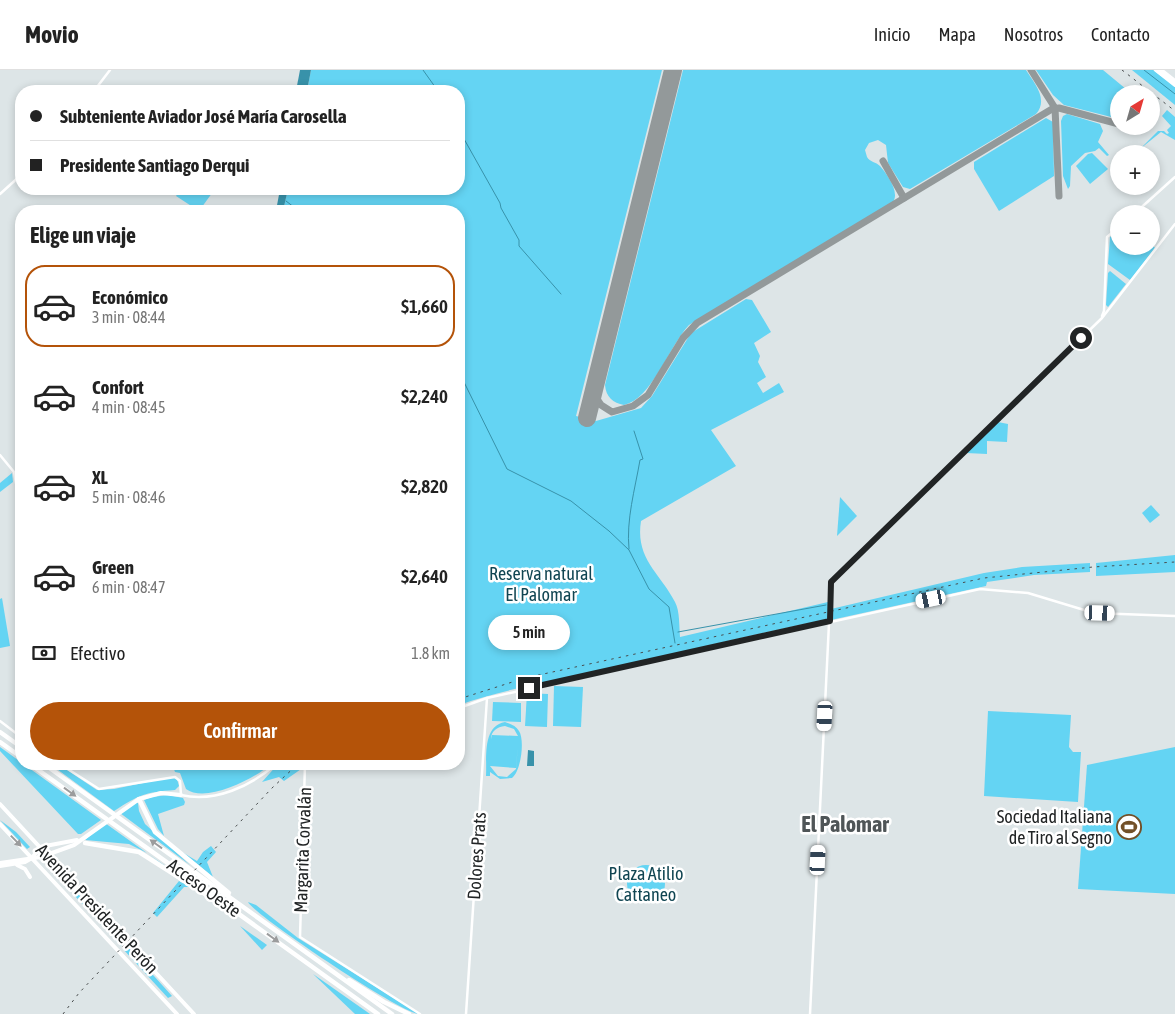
<!DOCTYPE html>
<html lang="es">
<meta charset="utf-8">
<style>
:root{--surface:#fff;--page:#f2f2f2;--text:#222;--muted:#767676;--line:#e0e0e0;--accent:#b45309}
body{margin:0;font-family:"Asap Condensed",sans-serif;background:var(--page);color:var(--text);height:100vh;display:flex;flex-direction:column;font-size:19px;white-space:nowrap}
*{box-sizing:border-box;margin:0}
p{font-size:16px;color:var(--muted)}
.icon{flex:none;width:28px;height:28px;fill:none;stroke:currentColor;stroke-width:2;stroke-linecap:round;stroke-linejoin:round}
.map{position:relative;flex:1;overflow:hidden}
.details{position:absolute;left:15px;top:135px;width:450px;height:565px;display:flex;flex-direction:column;background:var(--surface);border-radius:20px;box-shadow:0 2px 8px #0003}
.details>*{flex:none}
.banner{position:absolute;left:15px;top:15px;width:450px;height:110px;border-radius:20px;box-shadow:0 2px 8px #0003;display:grid;align-content:center;height:110px;padding:0 15px;background:var(--surface)}
.needle{width:32px;rotate:37deg}
.fabs{position:absolute;left:1110px;top:15px;display:grid;gap:10px}
.fabs a{display:grid;place-items:center;width:50px;height:50px;border-radius:50%;background:var(--surface);box-shadow:0 2px 8px #0003;font-size:25px}
.end{position:absolute;width:22px;height:22px;margin:-11px;border:6px solid #212425;background:#fff;box-shadow:0 0 0 2px #fff}
.from{border-radius:50%}
.bubble{position:absolute;height:35px;border-radius:18px;background:var(--surface);box-shadow:0 2px 8px #0003;font-size:16px;font-weight:600;line-height:35px;text-align:center}
.car{position:absolute;width:15px;height:30px;margin:-15px -8px;border-radius:6px;box-shadow:0 0 4px 1px #0007;background:linear-gradient(#fff 24%,#345 0 40%,#fff 0 76%,#345 0 86%,#fff 0)}
.banner b{display:flex;align-items:center;gap:18px;height:48px;font-size:19px}
.banner b+b{border-top:1px solid var(--line)}
.banner i{width:12px;height:12px;background:var(--text)}
ul{padding:0;list-style:none}
li{display:flex;align-items:center;gap:15px;height:82px;margin:0 10px 8px;padding:0 5px;border:2px solid transparent;border-radius:20px}
li div{flex:1}
li b{display:block;font-size:19px}
li em{font-style:normal;font-weight:600}
li.selected{border-color:var(--accent)}
li>.icon{width:45px;height:45px;stroke-width:1.5}
h2{padding:0 15px;font-size:22px;line-height:60px}
.pay{display:flex;align-items:center;gap:12px;height:55px;padding:0 15px;font-size:19px}
.pay p{margin-inline-start:auto}
.action{display:flex;gap:10px;margin-top:auto;padding:10px 15px}
.action a{flex:1;height:58px;border-radius:30px;background:var(--accent);color:#fff;font-size:20px;font-weight:600;line-height:58px;text-align:center}
header{display:flex;align-items:center;gap:30px;box-sizing:border-box;height:70px;padding:0 25px;background:var(--surface);border-bottom:1px solid var(--line)}
header strong{font-size:24px}
nav{display:flex;gap:28px;margin-inline-start:auto;font-size:18px}
.map>svg:first-child{display:block}
.green{fill:#64d4f3;fill-rule:evenodd}
.water{fill:#3892aa}
.lines{fill:none;stroke-linecap:round;stroke-linejoin:round}
.stream{stroke:#3892aa;stroke-width:1}
.taxiway{stroke:#93999a;stroke-width:7}
.runway{stroke:#93999a;stroke-width:18}
.minor{stroke:#fff;stroke-width:2.5}
.major{stroke:#fff;stroke-width:4}
.highway{stroke:#fff;stroke-width:4.5}
.rail{stroke:#494d4e;stroke-width:1;stroke-dasharray:2.5 5;stroke-linecap:butt}
.oneway{fill:#9b9c9d}
.route{stroke:#212425;stroke-width:6}
.labels{text-anchor:middle;stroke-width:5;stroke-linejoin:round;paint-order:stroke}
.park-label{font-size:18px;fill:#104552;stroke:#fff}
.poi-label{font-size:18px;fill:#212425;stroke:#fff;text-anchor:end}
.street-label{font-size:18px;fill:#212425;stroke:#fff}
.district-label{font-size:22px;font-weight:bold;fill:#4f5557;stroke:#fff}
</style>
<header>
<strong>Movio</strong>
<nav><a>Inicio</a><a>Mapa</a><a>Nosotros</a><a>Contacto</a></nav>
</header>
<div class="map">
<svg width="1175" height="944" viewBox="0 0 1175 944">
<rect width="100%" height="100%" fill="#dde5e7"/>
<g class="green">
<path d="M 311,0 L 662,0 L 576,346 L 596,351 L 641,338 L 652,326 L 691,263 L 746,229 L 752,230 L 771,262 L 754,273 L 760,286 L 758,292 L 766,307 L 757,313 L 763,323 L 779,313 L 784,322 L 711,360 L 736,396 L 641,451 C 635,489 660,503 675,532 C 680,541 679,557 680,567 L 828,532 L 828,549 C 753,564 680,583 606,599 C 556,611 507,618 459,635 L 459,141 L 283,141 L 288,119 L 459,119 L 459,21 L 307,21 Z"/>
<path d="M 683,0 L 1026,0 C 1034,13 1049,29 1036,44 L 910,119 L 903,117 L 888,93 L 886,75 L 878,70 L 869,73 L 865,80 L 867,87 C 870,92 876,92 880,96 C 887,104 900,122 893,132 L 689,255 C 669,276 652,329 624,335 C 613,333 606,327 605,315 Z"/>
<polygon points="1036,0 1103,0 1132,24 1119,24 1119,49 1064,35 1053,25"/>
<polygon points="1132,0 1153,0 1175,16 1175,35"/>
<polygon points="1167,40 1175,47 1175,70 1161,62 1140,79 1158,61 1164,61 1167,64 1169,63 1167,60 1171,56 1162,46"/>
<polygon points="1067,44 1100,54 1103,61 1098,72 1109,85 1107,86 1099,78 1095,81 1085,83 1071,96 1070,116 1068,119 1063,106 1061,51 1063,46"/>
<polygon points="1046,48 1053,52 1054,106 999,141 974,99 974,92"/>
<polygon points="1092,83 1108,99 1090,114 1076,96 1088,84"/>
<polygon points="181,119 215,119 199,141 176,126"/>
<polygon points="1119,160 1119,176 1151,176 1151,173 1155,178 1130,210 1108,194 1110,167"/>
<polygon points="1110,201 1126,214 1108,237 1106,235 1108,203"/>
<polygon points="998,352 1008,354 1007,372 987,371 987,384 966,383"/>
<polygon points="12,403 13,412 0,422 0,413"/>
<polygon points="840,427 857,446 837,466"/>
<polygon points="1151,435 1160,445 1150,453 1142,443"/>
<polygon points="1175,485 1175,502 1096,506 1096,493"/>
<polygon points="1090,493 1090,502 1034,505 987,512 986,516 831,550 831,539 984,503 1022,497"/>
<polygon points="2,528 10,576 0,578 0,529"/>
<polygon points="554,616 583,617 581,657 553,656"/>
<polygon points="527,623 548,624 547,657 525,656"/>
<polygon points="493,632 521,633 521,652 492,651"/>
<polygon points="988,641 1071,645 1069,677 1073,682 1081,682 1078,732 984,726"/>
<path d="M 505,652 C 511,654 516,656 519,661 C 525,670 521,701 512,708 L 500,709 L 490,702 L 490,706 L 486,706 C 487,688 482,656 505,652 ZM 505,656 L 514,659 L 518,666 L 492,665 L 491,669 C 491,661 497,657 505,656 ZM 518,674 L 516,699 L 507,707 L 498,706 L 490,696 L 516,698 Z"/>
<polygon points="0,677 101,750 81,764 78,764 0,681"/>
<polygon points="1175,677 1175,824 1078,819 1087,695"/>
<path d="M 50,694 L 58,694 L 97,720 L 114,719 L 172,707 L 177,709 L 179,716 L 175,720 C 145,722 139,725 114,741 Z"/>
<path d="M 172,694 L 271,694 C 256,708 206,734 186,719 L 180,703 L 175,702 Z"/>
<polygon points="278,694 303,694 304,697 284,711 279,707 262,712"/>
<polygon points="168,725 183,728 185,732 184,735 158,744 164,766 158,759 144,730 152,727"/>
<polygon points="135,733 138,733 139,741 145,754 190,795 120,743"/>
<polygon points="0,750 16,762 30,777 27,779"/>
<polygon points="105,753 182,808 182,809 147,783 129,774 85,770"/>
<polygon points="211,776 216,782 207,792 213,807 182,782 197,791 203,782"/>
<circle cx="646" cy="814" r="19"/>
<polygon points="179,811 190,817 184,817 157,847 153,843"/>
<polygon points="77,823 124,872 121,876 75,826"/>
<path d="M 248,832 L 256,835 L 298,868 L 419,944 C 402,944 254,845 248,832 Z"/>
<polygon points="240,856 267,875 262,880"/>
<polygon points="126,875 172,926 168,928 123,879"/>
<polygon points="313,904 370,944 355,944"/>
</g>
<g class="water">
<polygon points="300,0 311,0 307,21 296,21"/>
<polygon points="280,119 288,119 283,141 276,141"/>
<polygon points="528,680 534,681 534,696 527,696"/>
</g>
<g class="lines">
<g class="stream">
<polyline points="423,0 438,21"/>
<polyline points="1144,0 1175,24"/>
<polyline points="459,60 500,133 501,138 519,170 519,176 561,224"/>
<polyline points="286,131 299,141"/>
<polyline points="459,302 507,399 571,431 609,461 629,480 649,519 669,537 675,573"/>
<path d="M 629,479 C 626,450 635,419 640,390 L 643,389 L 634,361"/>
<polyline points="678,562 826,535"/>
</g>
<g class="taxiway">
<polyline points="1031,0 1055,38 1059,126"/>
<polyline points="1125,56 1134,59"/>
<polyline points="883,91 904,128"/>
<polyline points="593,323 601,335 612,342 633,336 648,325 683,268 697,253 1052,39 1059,38 1119,54"/>
</g>
<polyline class="runway" points="587,348 673,0"/>
<g class="minor">
<polyline points="94,21 110,0"/>
<polyline points="0,124 21,105"/>
<polyline points="1134,144 1175,107"/>
<polyline points="1102,246 1104,241 1107,167 1119,157"/>
<polyline points="0,385 14,402 21,441"/>
<polyline points="459,638 487,628 529,619 980,519 1028,523 1094,543 1175,546"/>
<polyline points="0,651 21,667"/>
<path d="M 60,694 L 99,719 L 175,707 L 180,711 L 181,725 C 215,733 251,716 276,694"/>
<polyline points="305,694 300,867 420,944"/>
<polyline points="466,944 487,628"/>
<polyline points="810,944 831,512 1102,248 1175,154"/>
</g>
<g class="major">
<polyline points="1156,0 1175,15"/>
<polyline points="1161,0 1175,11"/>
<polyline points="0,734 194,944"/>
<polyline points="0,754 177,944"/>
<polyline points="32,788 40,777 77,770"/>
<polyline points="0,793 41,787 74,775 139,729 161,723 181,725"/>
<polyline points="17,795 25,799 30,807"/>
<polyline points="0,796 25,792 32,788"/>
</g>
<g class="highway">
<polyline points="0,662 21,677"/>
<polyline points="0,672 21,687"/>
<polyline points="30,694 378,944"/>
<polyline points="44,694 392,944"/>
<polyline points="139,729 155,762 229,823"/>
<polyline points="85,773 139,782 227,838"/>
<polyline points="349,910 384,932 409,944"/>
</g>
<g class="rail">
<polyline points="1122,0 1175,41"/>
<polyline points="459,629 525,608 984,508 1093,497 1175,492"/>
<polyline points="63,944 79,923 272,718 298,694"/>
</g>
</g>
<defs><path id="oneway-solid" d="M-6-.8H1V-3.2L6.5 0L1 3.2V.8H-6Z" transform="scale(1.25)"/></defs>
<g class="oneway">
<use href="#oneway-solid" transform="translate(70 722) rotate(36)"/>
<use href="#oneway-solid" transform="translate(16 771) rotate(46)"/>
<use href="#oneway-solid" transform="translate(156 774) rotate(-144)"/>
<use href="#oneway-solid" transform="translate(273 868) rotate(36)"/>
</g>
<g class="lines">
<polyline class="route" points="529,618 830,551 831,512 1081,268"/>
</g>
<defs>
<symbol id="stadium-ring" viewBox="-11 -11 22 22"><circle r="9.5" fill="#fff" stroke="#725028" stroke-width="1.5"/><path d="M0-5a6.5 5 0 1 0 0 10a6.5 5 0 1 0 0-10ZM-3.5-1.8h7v3.6h-7Z" fill="#725028"/></symbol>
</defs>
<g fill-rule="evenodd">
<use href="#stadium-ring" x="1115" y="743" width="28" height="28"/>
</g>
<g class="labels">
<g class="park-label">
<text x="541" y="510">Reserva natural<tspan x="541" dy="21">El Palomar</tspan></text>
<text x="646" y="810">Plaza Atilio<tspan x="646" dy="21">Cattaneo</tspan></text>
</g>
<g class="poi-label">
<text x="1112" y="753">Sociedad Italiana<tspan x="1112" dy="21">de Tiro al Segno</tspan></text>
</g>
<g class="street-label">
<text transform="translate(303 780) rotate(-88)" y="6">Margarita Corvalán</text>
<text transform="translate(477 786) rotate(-86)" y="6">Dolores Prats</text>
<text transform="translate(204 818) rotate(36)" y="6">Acceso Oeste</text>
<text transform="translate(97 839) rotate(47)" y="6">Avenida Presidente Perón</text>
</g>
<g class="district-label">
<text x="845" y="762">El Palomar</text>
</g>
</g>
</svg>
<div class="fabs">
<a><svg class="needle" viewBox="-14 -14 28 28"><path d="M0-13l5 13h-10z" fill="#e53935"/><path d="M0 13l5-13h-10z" fill="#767676"/></svg></a>
<a>+</a>
<a>−</a>
</div>
<i class="end from" style="left:1081px;top:268px"></i>
<i class="end" style="left:529px;top:618px"></i>
<div class="bubble" style="left:488px;top:545px;width:82px">5 min</div>
<i class="car" style="left:931px;top:529px;rotate:258deg"></i>
<i class="car" style="left:1100px;top:543px;rotate:92deg"></i>
<i class="car" style="left:825px;top:646px;rotate:183deg"></i>
<i class="car" style="left:818px;top:790px;rotate:3deg"></i>
<div class="banner">
<b><i class="from"></i>Subteniente Aviador José María Carosella</b>
<b><i></i>Presidente Santiago Derqui</b>
</div>
<section class="details">
<h2>Elige un viaje</h2>
<ul>
<li class="selected"><svg class="icon" aria-label="car" viewBox="0 0 24 24"><path d="M5 17H2v-5l4-1 3-4h7l3 4 3 1v5h-3M9 17h6M6 11h13"/><circle cx="7" cy="17" r="2"/><circle cx="17" cy="17" r="2"/></svg><div><b>Económico</b><p>3 min · 08:44</p></div><em>$1,660</em></li>
<li><svg class="icon" aria-label="car" viewBox="0 0 24 24"><path d="M5 17H2v-5l4-1 3-4h7l3 4 3 1v5h-3M9 17h6M6 11h13"/><circle cx="7" cy="17" r="2"/><circle cx="17" cy="17" r="2"/></svg><div><b>Confort</b><p>4 min · 08:45</p></div><em>$2,240</em></li>
<li><svg class="icon" aria-label="car" viewBox="0 0 24 24"><path d="M5 17H2v-5l4-1 3-4h7l3 4 3 1v5h-3M9 17h6M6 11h13"/><circle cx="7" cy="17" r="2"/><circle cx="17" cy="17" r="2"/></svg><div><b>XL</b><p>5 min · 08:46</p></div><em>$2,820</em></li>
<li><svg class="icon" aria-label="car" viewBox="0 0 24 24"><path d="M5 17H2v-5l4-1 3-4h7l3 4 3 1v5h-3M9 17h6M6 11h13"/><circle cx="7" cy="17" r="2"/><circle cx="17" cy="17" r="2"/></svg><div><b>Green</b><p>6 min · 08:47</p></div><em>$2,640</em></li>
</ul>
<div class="pay"><svg class="icon" aria-label="cash" viewBox="0 0 24 24"><path d="M3 7h18v10H3z"/><circle cx="12" cy="12" r="2"/></svg>Efectivo<p>1.8 km</p></div>
<div class="action"><a>Confirmar</a></div>
</section>
</div>
